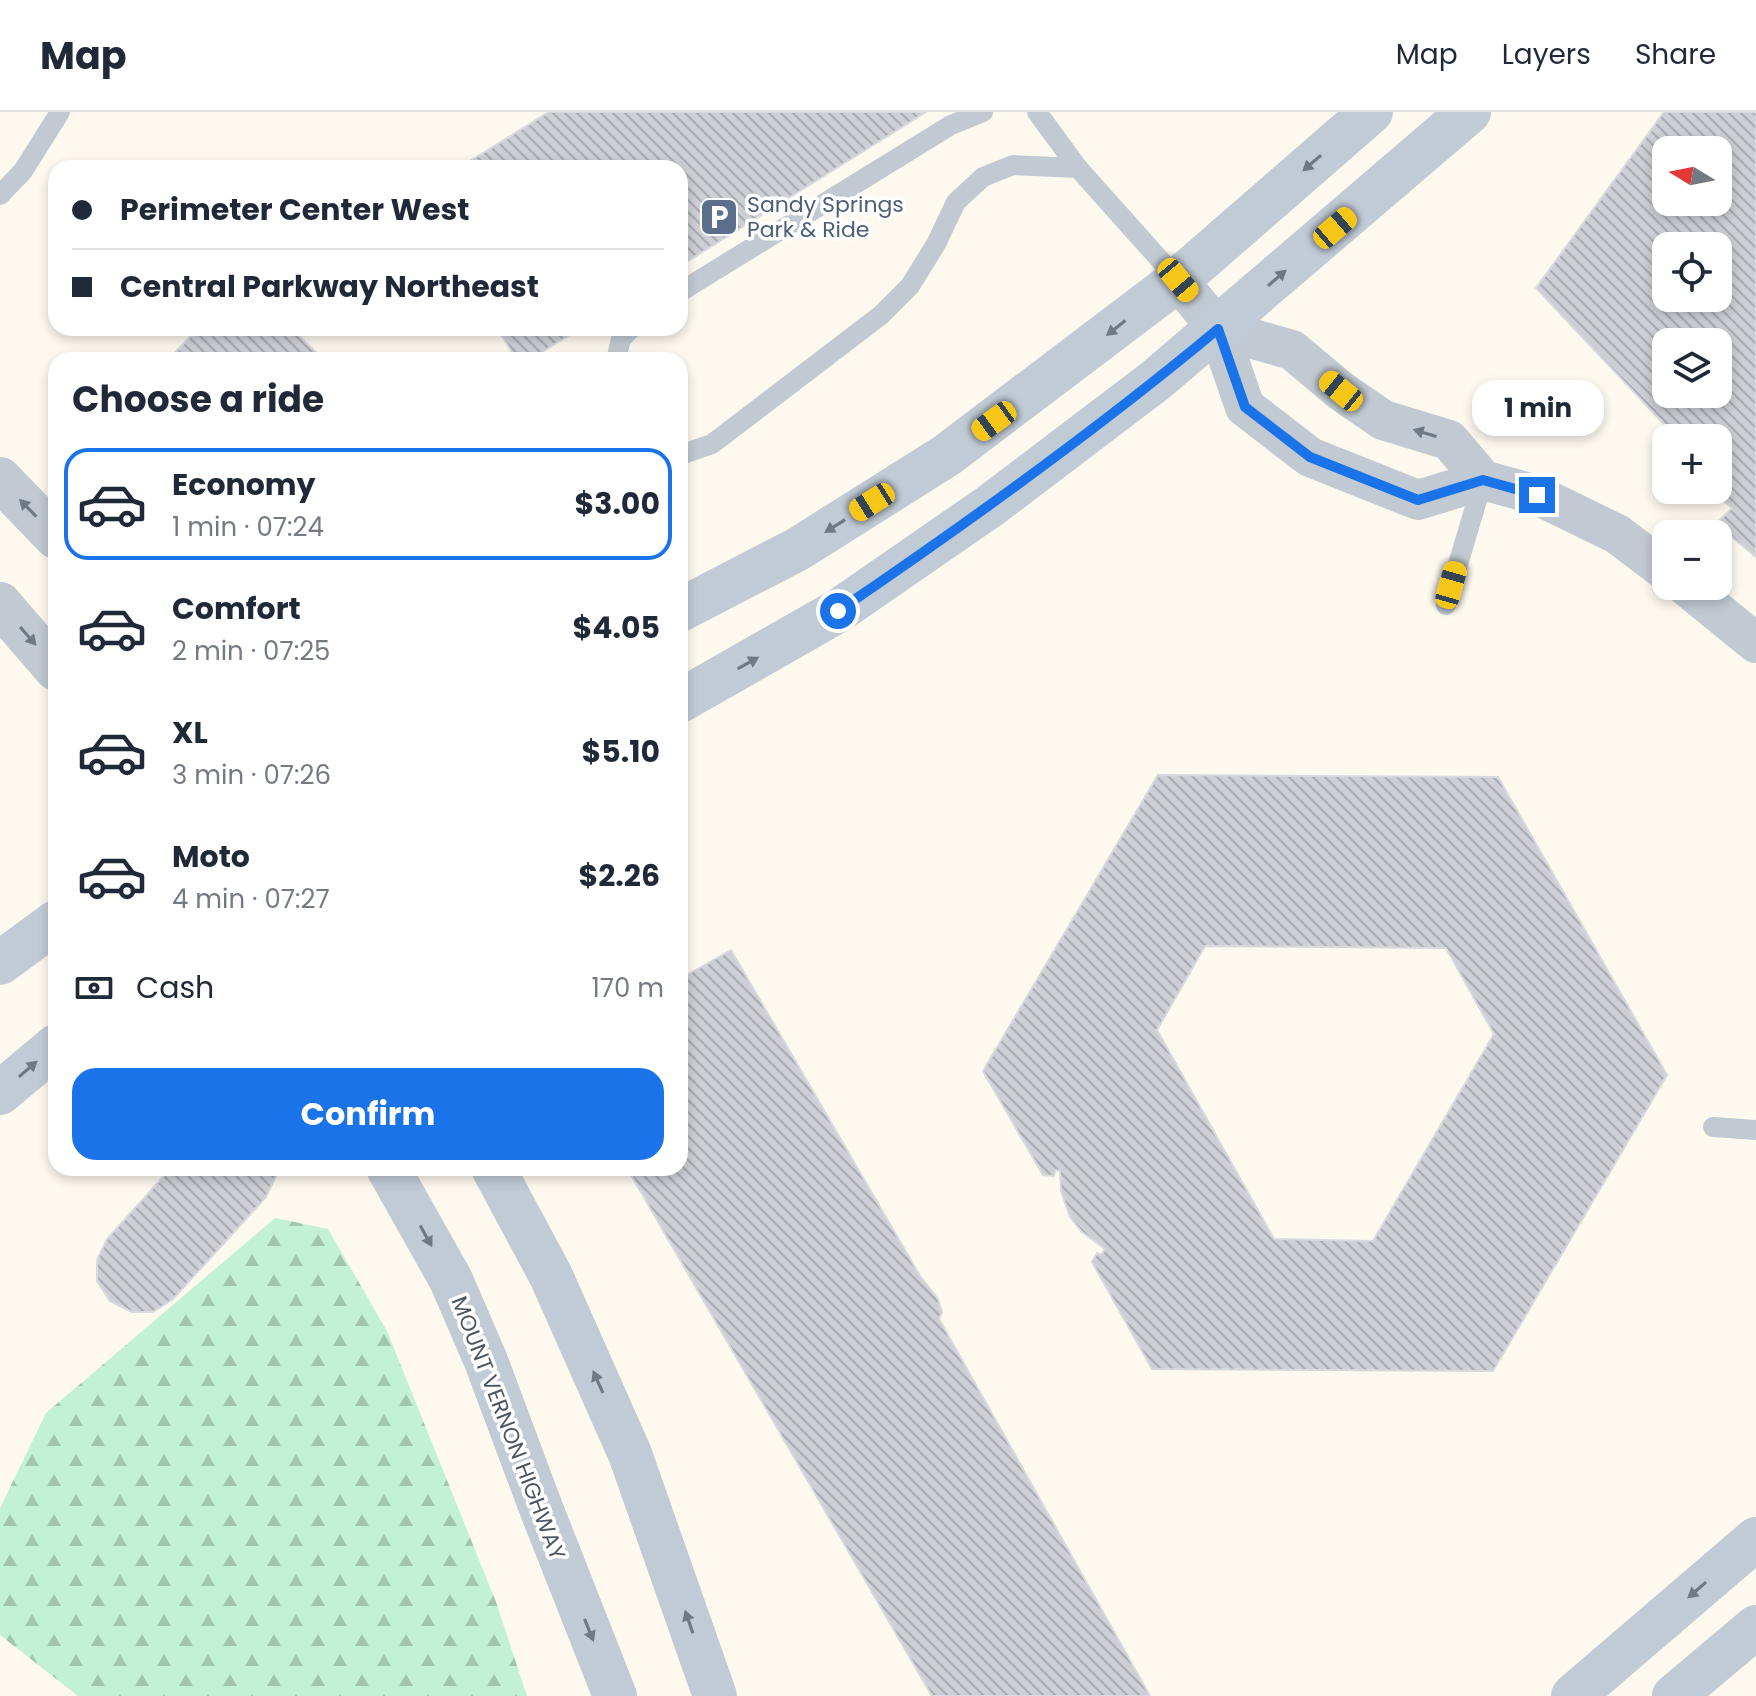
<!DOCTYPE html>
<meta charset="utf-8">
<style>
:root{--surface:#fff;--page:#f6f6f7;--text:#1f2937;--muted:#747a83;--line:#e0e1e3;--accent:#1a73e8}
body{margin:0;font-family:Poppins,sans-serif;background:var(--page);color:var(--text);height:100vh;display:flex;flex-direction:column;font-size:30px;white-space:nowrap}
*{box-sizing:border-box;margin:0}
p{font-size:26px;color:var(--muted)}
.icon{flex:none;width:44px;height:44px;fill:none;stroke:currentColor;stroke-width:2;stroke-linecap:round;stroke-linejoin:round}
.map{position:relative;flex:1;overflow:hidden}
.drawer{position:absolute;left:48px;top:240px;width:640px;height:824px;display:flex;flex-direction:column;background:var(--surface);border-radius:24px;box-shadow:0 4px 12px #0003}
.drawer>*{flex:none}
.top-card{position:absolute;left:48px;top:48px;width:640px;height:176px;border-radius:24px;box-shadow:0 4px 12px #0003;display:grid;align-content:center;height:176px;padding:0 24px;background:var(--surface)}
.needle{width:52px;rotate:280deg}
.controls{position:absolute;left:1652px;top:24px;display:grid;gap:16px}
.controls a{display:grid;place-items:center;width:80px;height:80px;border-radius:16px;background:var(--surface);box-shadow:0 4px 12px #0003;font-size:40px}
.end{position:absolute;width:36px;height:36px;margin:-18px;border:10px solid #1a73e8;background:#fff;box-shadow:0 0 0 4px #fff}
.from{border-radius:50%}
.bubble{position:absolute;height:56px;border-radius:24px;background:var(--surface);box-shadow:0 4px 12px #0003;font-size:26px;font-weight:700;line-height:56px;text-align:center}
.car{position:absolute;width:24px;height:48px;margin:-24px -12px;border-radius:10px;box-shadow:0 0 6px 2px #0007;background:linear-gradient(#f5c518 24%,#345 0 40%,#f5c518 0 76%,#345 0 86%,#f5c518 0)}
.top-card b{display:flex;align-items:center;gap:28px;height:76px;font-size:30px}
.top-card b+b{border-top:2px solid var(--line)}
.top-card i{width:20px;height:20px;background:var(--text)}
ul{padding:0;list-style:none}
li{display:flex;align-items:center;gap:24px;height:112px;margin:0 16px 12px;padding:0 8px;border:4px solid transparent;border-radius:24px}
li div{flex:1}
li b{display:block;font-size:30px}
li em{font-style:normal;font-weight:700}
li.selected{border-color:var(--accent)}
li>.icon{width:72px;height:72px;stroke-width:1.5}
h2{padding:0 24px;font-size:36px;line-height:96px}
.pay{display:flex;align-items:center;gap:20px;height:88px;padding:0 24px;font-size:30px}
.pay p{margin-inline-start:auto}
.button{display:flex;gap:16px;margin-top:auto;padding:16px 24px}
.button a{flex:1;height:92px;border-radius:24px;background:var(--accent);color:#fff;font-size:32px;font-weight:700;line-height:92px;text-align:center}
header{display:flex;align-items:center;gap:48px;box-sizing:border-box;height:112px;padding:0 40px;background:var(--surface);border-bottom:2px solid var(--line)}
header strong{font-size:38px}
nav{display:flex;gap:44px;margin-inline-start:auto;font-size:28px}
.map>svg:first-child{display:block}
.commercial{fill:#fdf9ef;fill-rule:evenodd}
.forest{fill:url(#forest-firs)}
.building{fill:url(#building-back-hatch);stroke:#d7d9de;stroke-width:2;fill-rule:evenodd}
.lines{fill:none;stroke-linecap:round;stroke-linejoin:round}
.service{stroke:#c1cad2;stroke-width:20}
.minor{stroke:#c1cad2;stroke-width:40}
.tertiary{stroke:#c1cad2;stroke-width:44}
.secondary{stroke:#c1cbd6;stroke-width:44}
.oneway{fill:#6e7984}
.oneway2{fill:#6e7983}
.route{stroke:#1a73e8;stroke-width:10}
.labels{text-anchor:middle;stroke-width:7;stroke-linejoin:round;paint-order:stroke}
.service-label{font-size:22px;fill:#4e5e75;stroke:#fff;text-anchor:start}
.street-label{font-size:22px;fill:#4a5661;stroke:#fff}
</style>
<header>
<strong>Map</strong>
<nav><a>Map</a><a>Layers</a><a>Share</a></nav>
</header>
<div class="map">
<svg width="1756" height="1584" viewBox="0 0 1756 1584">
<defs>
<pattern id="forest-firs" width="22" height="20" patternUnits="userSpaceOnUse" patternTransform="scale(2)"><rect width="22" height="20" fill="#c3f1d5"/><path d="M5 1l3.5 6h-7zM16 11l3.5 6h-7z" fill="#a0c6b0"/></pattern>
<pattern id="building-back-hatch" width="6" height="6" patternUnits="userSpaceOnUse" patternTransform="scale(2)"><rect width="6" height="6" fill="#cdcfd5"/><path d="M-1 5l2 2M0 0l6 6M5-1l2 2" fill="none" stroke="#a8abb0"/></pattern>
</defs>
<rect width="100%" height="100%" fill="#f5f3f3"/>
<path class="commercial" d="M 0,0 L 1756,0 L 1756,1584 L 0,1584 ZM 1666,38 L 1718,38 L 1718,90 L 1666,90 ZM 56,56 L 680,56 L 680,216 L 56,216 ZM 1666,134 L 1718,134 L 1718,186 L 1666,186 ZM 1666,230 L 1718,230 L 1718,282 L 1666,282 ZM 56,248 L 680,248 L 680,1056 L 56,1056 ZM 1666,326 L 1718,326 L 1718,378 L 1666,378 ZM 1666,422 L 1718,422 L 1718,474 L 1666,474 Z"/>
<polygon class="forest" points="275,1106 328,1117 387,1219 496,1490 527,1584 78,1584 0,1523 0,1396 46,1301"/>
<g class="building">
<polygon points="549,0 926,0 680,154 680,56 459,56"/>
<path d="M 1664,0 L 1756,0 L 1756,445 L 1716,412 L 1732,396 L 1711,378 L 1718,378 L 1718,326 L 1677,326 L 1536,176 ZM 1666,38 L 1718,38 L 1718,90 L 1666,90 ZM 1666,134 L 1718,134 L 1718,186 L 1666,186 ZM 1666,230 L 1718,230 L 1718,282 L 1666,282 Z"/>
<polygon points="198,216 291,216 324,248 168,248"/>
<polygon points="497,216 581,216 537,243 540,248 517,248"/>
<path d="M 1158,663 L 1498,665 L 1667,963 L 1493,1259 L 1152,1257 L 1092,1150 L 1097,1141 L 1101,1143 L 1105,1137 L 1082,1120 L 1070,1105 L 1061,1079 L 1060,1059 L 1055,1058 L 1054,1064 L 1043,1063 L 983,959 ZM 1205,834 L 1446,836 L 1494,922 L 1373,1129 L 1274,1127 L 1157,918 Z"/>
<polygon points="731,838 920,1164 938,1187 942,1200 939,1207 1150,1584 932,1584 627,1056 680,1056 680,867"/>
<polygon points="171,1056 275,1056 276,1064 266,1085 173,1187 153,1200 132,1200 110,1189 97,1169 97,1148 107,1127"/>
</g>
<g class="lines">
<g class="service">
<polyline points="1037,0 1078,56 1178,168"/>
<polyline points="0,83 23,59 60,0"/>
<polyline points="680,180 951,13 983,0"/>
<polyline points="616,248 621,227 632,216"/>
<polyline points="680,343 712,332 881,203 910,174 936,132 956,90 983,65 1013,53 1078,56"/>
<polyline points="1446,493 1483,368"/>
<polyline points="1713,1015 1756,1018"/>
</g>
<g class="minor">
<polyline points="1178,168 1218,217 1292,238 1341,279 1383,308 1449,328 1483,368 1537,383 1617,422 1666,459"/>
<polyline points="1218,217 1245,295 1310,345 1418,388 1483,368"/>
<polyline points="1686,474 1756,531"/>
</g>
<g class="tertiary">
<polyline points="0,367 56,425"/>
<polyline points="0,492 56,557"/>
</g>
<g class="secondary">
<polyline points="680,498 798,437 947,343 1178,168 1371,0"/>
<polyline points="680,589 838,499 990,394 1156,268 1469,0"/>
<polyline points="0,851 56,810"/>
<polyline points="0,981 56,934"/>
<polyline points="388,1056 451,1168 486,1249 539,1391 615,1584"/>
<polyline points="493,1056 551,1164 630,1342 715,1584"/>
<polyline points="1573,1584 1756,1427"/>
<polyline points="1674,1584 1756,1515"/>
</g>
</g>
<defs><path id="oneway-solid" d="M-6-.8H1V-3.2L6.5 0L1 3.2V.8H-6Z" transform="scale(2)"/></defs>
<g class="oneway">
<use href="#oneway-solid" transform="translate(1312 51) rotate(139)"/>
<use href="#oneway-solid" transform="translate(1277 166) rotate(-41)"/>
<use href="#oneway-solid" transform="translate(1116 216) rotate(142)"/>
<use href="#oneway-solid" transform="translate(835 414) rotate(148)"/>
<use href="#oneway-solid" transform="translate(748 551) rotate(-29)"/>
<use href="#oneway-solid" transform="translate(28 957) rotate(-41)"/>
<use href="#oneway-solid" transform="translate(426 1124) rotate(61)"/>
<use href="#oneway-solid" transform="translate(598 1270) rotate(-114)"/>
<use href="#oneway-solid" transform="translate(1697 1478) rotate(139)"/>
<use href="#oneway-solid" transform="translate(689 1510) rotate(-109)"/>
<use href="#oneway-solid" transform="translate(589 1518) rotate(68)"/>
</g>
<g class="oneway2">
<use href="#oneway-solid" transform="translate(1425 321) rotate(-163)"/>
<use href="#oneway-solid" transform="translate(28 396) rotate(-134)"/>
<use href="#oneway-solid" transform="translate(28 524) rotate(49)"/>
</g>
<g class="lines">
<path class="route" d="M 838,499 C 969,410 1097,318 1218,217 L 1245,295 L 1310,345 L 1418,388 L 1483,368 L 1537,383"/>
</g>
<defs>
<symbol id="parking-square" viewBox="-11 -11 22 22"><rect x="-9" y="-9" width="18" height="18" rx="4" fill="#5c6f8a" stroke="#fff"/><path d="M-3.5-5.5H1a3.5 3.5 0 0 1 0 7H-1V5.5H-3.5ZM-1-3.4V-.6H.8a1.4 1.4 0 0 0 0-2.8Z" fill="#fff"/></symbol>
</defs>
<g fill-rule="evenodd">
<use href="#parking-square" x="697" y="83" width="44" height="44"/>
</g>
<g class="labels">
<g class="service-label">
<text x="747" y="100">Sandy Springs<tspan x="747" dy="25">Park &amp; Ride</tspan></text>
</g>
<g class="street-label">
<text transform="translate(509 1316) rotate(69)" y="8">MOUNT VERNON HIGHWAY</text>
</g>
</g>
</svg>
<div class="controls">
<a><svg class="needle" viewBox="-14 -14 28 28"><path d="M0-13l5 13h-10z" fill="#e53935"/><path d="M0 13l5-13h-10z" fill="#747a83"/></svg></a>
<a><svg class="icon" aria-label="locate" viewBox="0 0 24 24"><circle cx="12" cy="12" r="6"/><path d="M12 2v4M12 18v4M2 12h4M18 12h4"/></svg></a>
<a><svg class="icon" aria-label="layers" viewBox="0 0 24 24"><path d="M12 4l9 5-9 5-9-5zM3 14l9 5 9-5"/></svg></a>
<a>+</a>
<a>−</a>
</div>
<i class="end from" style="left:838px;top:499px"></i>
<i class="end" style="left:1537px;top:383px"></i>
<div class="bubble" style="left:1472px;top:268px;width:132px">1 min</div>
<i class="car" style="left:1335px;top:116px;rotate:49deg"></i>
<i class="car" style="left:1178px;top:168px;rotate:140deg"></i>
<i class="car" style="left:1341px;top:279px;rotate:309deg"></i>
<i class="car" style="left:994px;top:309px;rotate:234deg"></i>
<i class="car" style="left:872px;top:390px;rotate:238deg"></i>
<i class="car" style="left:1451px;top:473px;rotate:16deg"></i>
<div class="top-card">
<b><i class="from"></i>Perimeter Center West</b>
<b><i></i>Central Parkway Northeast</b>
</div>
<section class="drawer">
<h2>Choose a ride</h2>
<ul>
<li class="selected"><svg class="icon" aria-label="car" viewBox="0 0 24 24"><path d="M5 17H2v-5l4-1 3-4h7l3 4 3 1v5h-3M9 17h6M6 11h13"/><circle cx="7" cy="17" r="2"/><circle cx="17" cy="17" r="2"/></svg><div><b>Economy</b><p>1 min · 07:24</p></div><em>$3.00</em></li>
<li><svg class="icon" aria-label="car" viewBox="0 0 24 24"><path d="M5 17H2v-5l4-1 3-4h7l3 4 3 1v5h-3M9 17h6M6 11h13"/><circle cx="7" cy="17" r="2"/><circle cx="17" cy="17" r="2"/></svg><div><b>Comfort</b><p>2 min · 07:25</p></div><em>$4.05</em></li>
<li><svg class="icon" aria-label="car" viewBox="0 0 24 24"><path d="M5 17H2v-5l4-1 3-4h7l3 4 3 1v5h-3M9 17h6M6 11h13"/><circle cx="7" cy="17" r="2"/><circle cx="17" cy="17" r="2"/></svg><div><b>XL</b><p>3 min · 07:26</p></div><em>$5.10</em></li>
<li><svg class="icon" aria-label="car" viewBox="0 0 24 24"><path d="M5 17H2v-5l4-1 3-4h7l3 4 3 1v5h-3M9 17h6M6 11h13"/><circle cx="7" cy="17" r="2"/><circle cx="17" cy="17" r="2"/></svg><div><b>Moto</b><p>4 min · 07:27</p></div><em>$2.26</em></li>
</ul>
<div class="pay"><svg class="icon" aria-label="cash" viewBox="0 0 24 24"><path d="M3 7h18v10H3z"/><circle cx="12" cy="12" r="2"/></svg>Cash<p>170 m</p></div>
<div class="button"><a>Confirm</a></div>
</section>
</div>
